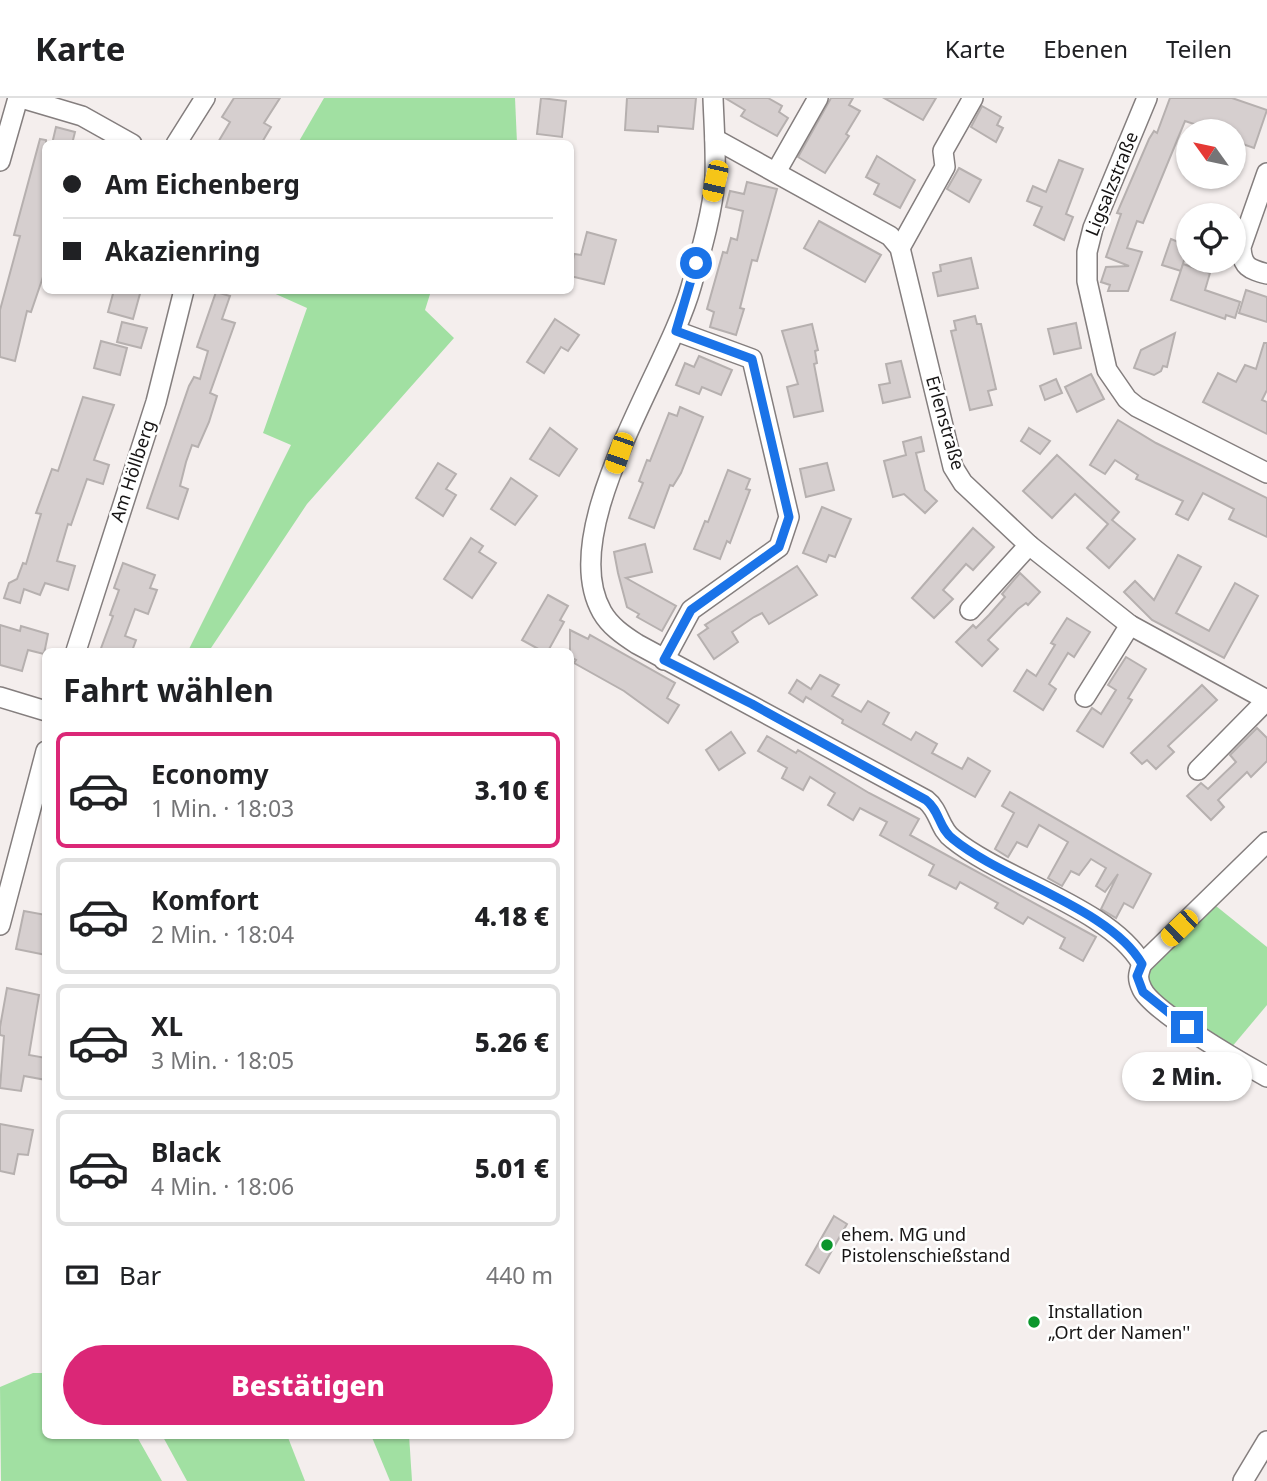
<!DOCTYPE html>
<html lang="de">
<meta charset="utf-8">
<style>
:root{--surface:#fff;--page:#f2f2f2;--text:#202124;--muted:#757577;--line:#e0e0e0;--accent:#db2777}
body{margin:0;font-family:"Noto Sans",sans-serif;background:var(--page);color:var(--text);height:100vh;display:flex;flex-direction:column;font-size:26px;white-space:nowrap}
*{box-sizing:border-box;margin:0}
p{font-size:23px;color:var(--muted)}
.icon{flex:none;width:38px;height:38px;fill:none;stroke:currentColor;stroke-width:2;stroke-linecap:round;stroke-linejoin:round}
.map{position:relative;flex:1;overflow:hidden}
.drawer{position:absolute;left:42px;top:550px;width:532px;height:791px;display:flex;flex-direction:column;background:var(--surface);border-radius:10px;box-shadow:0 2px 5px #0004}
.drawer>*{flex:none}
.top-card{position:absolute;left:42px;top:42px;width:532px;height:154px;border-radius:10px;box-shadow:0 2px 5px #0004;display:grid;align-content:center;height:154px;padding:0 21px;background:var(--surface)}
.needle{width:46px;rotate:303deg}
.tools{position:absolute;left:1176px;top:21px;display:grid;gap:14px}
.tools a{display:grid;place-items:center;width:70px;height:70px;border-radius:50%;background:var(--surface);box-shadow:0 2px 5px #0004;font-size:35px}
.end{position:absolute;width:32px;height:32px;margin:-16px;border:9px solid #1a73e8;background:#fff;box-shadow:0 0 0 4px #fff}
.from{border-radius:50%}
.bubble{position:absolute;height:49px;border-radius:24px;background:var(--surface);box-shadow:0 2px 5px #0004;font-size:23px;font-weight:800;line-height:49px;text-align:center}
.car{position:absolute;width:21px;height:42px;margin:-21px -10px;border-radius:9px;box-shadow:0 0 5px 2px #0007;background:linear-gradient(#f5c518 24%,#345 0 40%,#f5c518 0 76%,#345 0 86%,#f5c518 0)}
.top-card b{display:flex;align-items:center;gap:24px;height:66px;font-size:26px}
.top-card b+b{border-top:2px solid var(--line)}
.top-card i{width:18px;height:18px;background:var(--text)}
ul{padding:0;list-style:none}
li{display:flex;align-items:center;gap:21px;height:116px;margin:0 14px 10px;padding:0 7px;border:4px solid var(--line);border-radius:10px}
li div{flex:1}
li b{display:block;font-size:26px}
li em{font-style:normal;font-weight:800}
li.current{border-color:var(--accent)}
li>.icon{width:63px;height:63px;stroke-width:1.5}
h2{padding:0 21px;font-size:32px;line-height:84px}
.pay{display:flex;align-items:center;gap:18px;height:77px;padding:0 21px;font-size:26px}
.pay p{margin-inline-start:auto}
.button{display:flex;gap:14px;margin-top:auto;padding:14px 21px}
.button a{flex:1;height:80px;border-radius:42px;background:var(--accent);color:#fff;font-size:28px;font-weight:800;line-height:80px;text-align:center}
header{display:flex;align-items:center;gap:42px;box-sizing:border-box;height:98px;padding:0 35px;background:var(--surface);border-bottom:2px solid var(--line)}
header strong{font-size:33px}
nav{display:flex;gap:38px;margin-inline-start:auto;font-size:24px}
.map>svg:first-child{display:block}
.green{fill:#a1e0a2}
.building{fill:#d6cfcf;stroke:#b6b0af;stroke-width:2}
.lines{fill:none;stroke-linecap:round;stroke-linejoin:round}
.minor-casing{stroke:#847e7e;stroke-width:22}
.minor{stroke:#fff;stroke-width:19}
.route{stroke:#1a73e8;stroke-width:9}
.poi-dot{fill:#0b962c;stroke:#fff;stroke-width:2.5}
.labels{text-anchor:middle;stroke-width:5;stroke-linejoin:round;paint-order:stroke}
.street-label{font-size:18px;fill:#161414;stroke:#fff}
.poi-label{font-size:18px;fill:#161414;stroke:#fff;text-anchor:start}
</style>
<header>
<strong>Karte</strong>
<nav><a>Karte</a><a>Ebenen</a><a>Teilen</a></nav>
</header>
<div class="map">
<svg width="1267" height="1383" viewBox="0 0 1267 1383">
<rect width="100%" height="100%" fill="#f4eeed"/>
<g class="green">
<polygon points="324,0 515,0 517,45 298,45"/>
<polygon points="269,193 431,193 425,212 454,240 307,406 209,553 188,553 291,347 263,335 307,210"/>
<polygon points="1216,808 1267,849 1267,907 1231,950 1210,938 1150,890 1147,876"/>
<polygon points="33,1275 45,1275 46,1337 136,1337 162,1383 1,1383 0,1289"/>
<polygon points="162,1337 287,1337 305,1383 187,1383"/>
<polygon points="371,1337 409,1337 412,1383 390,1383"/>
</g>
<g class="building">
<polygon points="234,0 280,0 264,25 271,29 261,46 217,46 230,24 222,19"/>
<polygon points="541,0 566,3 562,39 537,36"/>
<polygon points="627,0 696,0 693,31 658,28 658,34 625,32"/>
<polygon points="725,0 768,0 782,8 779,14 788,20 777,38 741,18 745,12"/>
<polygon points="831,0 853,0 849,7 860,13 846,36 849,38 825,75 798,59"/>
<polygon points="884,0 936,0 923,22"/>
<polygon points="1170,0 1232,0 1267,12 1254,50 1234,43 1234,33 1215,33 1185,23 1143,125 1137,123 1127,150 1142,154 1128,193 1108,193 1110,187 1101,184 1106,169 1129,168 1106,159 1121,116 1117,115 1149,41 1154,33 1157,35"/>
<polygon points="982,8 1001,19 997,27 1003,30 996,44 971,29"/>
<polygon points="56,29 75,34 72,46 52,46"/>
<polygon points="40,41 46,42 46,170 31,214 27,213 15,263 0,259 0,212 20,138 14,137"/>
<polygon points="877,58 915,82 900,110 874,96 879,86 866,79"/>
<polygon points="1059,62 1083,71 1066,116 1073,119 1064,142 1034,127 1042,109 1027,103 1033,88 1046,94"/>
<polygon points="959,70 981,82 969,104 947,91"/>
<polygon points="747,84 777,91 757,163 752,162 740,210 744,211 736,237 710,229 714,214 707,211 723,154 727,155 731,140 737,142 743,113 726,109 730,93 744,96"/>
<polygon points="819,123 881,157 865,184 804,150"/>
<polygon points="587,134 616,142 604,186 570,178 574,156 581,157"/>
<polygon points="1171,141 1188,148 1181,173 1162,167"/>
<polygon points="971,160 978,190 938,198 933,175 941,173 940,167"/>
<polygon points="1183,166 1210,175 1205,192 1240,204 1235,220 1226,217 1225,221 1171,202"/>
<polygon points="114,192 141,192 133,221 108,214"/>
<polygon points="1246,192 1267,199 1267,224 1239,215"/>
<polygon points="216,194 230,198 222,221 235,225 210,295 217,298 209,324 198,349 192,347 186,364 180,388 188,391 178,421 147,410 189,288 194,279 200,281 208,253 197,249"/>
<polygon points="975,218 977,226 981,226 996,291 988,293 992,307 970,312 951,233 956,232 954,223"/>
<polygon points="555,221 579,237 568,253 561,249 544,275 527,264"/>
<polygon points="122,224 147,230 141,250 117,244"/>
<polygon points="1076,225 1081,250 1054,256 1048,231"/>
<polygon points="812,226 818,252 815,253 817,265 814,266 823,313 794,319 787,289 798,286 782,233"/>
<polygon points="1175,235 1167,269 1163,268 1161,273 1154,277 1134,270 1141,252"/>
<polygon points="101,243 127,250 120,277 94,270"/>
<polygon points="1264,245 1267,245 1267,292 1262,302 1267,304 1267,336 1203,304 1218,275 1236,284 1245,267 1256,271"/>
<polygon points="699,258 732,272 721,297 702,289 699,296 676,287 685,265 694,269"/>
<polygon points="901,263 910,299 883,305 879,287 890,285 886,266"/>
<polygon points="1091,276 1104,301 1077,314 1065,289"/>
<polygon points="1056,281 1062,295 1045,302 1040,288"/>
<polygon points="83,299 114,307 94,362 109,367 103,386 87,381 71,427 68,426 57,463 75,468 68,492 45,485 40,497 24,491 20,505 4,500 9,485 17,481 23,465 26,466 41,416 36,415 52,371 58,373"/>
<polygon points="680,309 703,319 681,375 673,388 670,387 654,430 629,420 643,385 639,383 647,362 650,363 669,315 677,318"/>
<polygon points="1118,322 1156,345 1267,400 1267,439 1229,421 1234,411 1203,395 1188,422 1176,416 1183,403 1136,381 1138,377 1115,362 1105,376 1090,367"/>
<polygon points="550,330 577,351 559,378 530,361"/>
<polygon points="1029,330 1050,343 1040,356 1021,343"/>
<polygon points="921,339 924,353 916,355 925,392 937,403 925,415 904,396 893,399 884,363 906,357 903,344"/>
<polygon points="1057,357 1119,414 1112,422 1135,441 1109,470 1087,450 1108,426 1075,396 1052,420 1023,393"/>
<polygon points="438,365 456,376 446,391 456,397 443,418 416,400"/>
<polygon points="827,365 834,392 806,399 800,371"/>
<polygon points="728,372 750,381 746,391 750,392 730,445 727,443 720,461 694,451 705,423 708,424"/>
<polygon points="511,380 537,398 515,427 491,411"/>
<polygon points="822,409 851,421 835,459 829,457 826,464 803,455"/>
<polygon points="973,430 994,449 973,472 966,466 943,492 953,501 934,520 912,500"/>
<polygon points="471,440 483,448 479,454 496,465 472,500 444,481"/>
<polygon points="645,446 652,474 626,480 676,508 662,533 637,519 639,516 627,509 618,475 614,454"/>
<polygon points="1178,457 1201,469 1176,515 1209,533 1235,485 1258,498 1224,560 1152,522 1124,494 1135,483 1154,502"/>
<polygon points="123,465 155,477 150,490 157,492 148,516 135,511 125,538 136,542 132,553 100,553 113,518 110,517 119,492 114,490"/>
<polygon points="797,468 817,497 769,526 762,515 754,519 732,534 738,544 714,561 698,537 708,530 705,527"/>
<polygon points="1020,475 1040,494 1028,507 1026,505 1018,511 988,542 998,551 982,568 956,544 973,527 976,530 989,517 1005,499 1002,496"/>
<polygon points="548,497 568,508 560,522 564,524 548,553 542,553 522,542"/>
<polygon points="1067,520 1090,534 1074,559 1068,555 1049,586 1056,591 1043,612 1014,593 1027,572 1036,578 1055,547 1051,545"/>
<polygon points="0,527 20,533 21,528 48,536 44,556 28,552 22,573 0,567"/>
<polygon points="570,532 588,541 590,537 675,585 667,600 679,607 668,625 624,593 574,565 576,562 570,559"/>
<polygon points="1126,559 1146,571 1128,600 1132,602 1103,649 1077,633 1092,610 1101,616 1116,592 1108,587"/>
<polygon points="820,577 839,587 832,598 861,614 868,603 889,615 883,626 911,642 916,634 937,646 932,655 962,671 968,660 990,673 975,699 842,625 843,622 806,599 803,604 789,595 797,582 811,591"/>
<polygon points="1202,587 1217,602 1168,648 1174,654 1156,671 1147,662 1142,666 1131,655"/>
<polygon points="1257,630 1267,640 1267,663 1251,679 1247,674 1218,702 1224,709 1211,722 1187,698 1201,685 1208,691 1236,664 1230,657"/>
<polygon points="731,634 745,655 719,672 706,652"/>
<polygon points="767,638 796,655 798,652 869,695 919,721 910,737 1096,839 1083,863 1060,850 1065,840 1028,819 1023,826 995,810 998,805 960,784 956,791 929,777 934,767 880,737 887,724 860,710 853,722 828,707 835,695 810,679 803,692 782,680 787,670 758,653"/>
<polygon points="1010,694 1151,776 1133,810 1124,805 1116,820 1101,811 1118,776 1105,794 1096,788 1106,770 1091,761 1079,777 1071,773 1062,788 1048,780 1068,744 1039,727 1027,749 1017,744 1008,759 995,751 1014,715 1002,708"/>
<polygon points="24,813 46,817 46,857 16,851"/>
<polygon points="7,890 39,897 29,957 46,960 46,982 24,978 21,993 0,990 4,938 0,937 0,929"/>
<polygon points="0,1026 33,1032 28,1057 18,1056 14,1076 0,1073"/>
<polygon points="834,1118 847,1126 819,1175 806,1167"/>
</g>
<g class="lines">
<defs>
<g id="minor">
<polyline points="21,0 82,18 132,46"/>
<path d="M 713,0 C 714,27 716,53 715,80 C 713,113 700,157 691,189 C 668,272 555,432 602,514 C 610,528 623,537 637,546 L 926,702 C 940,713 939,731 953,741 C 1003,782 1110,810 1142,866"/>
<polyline points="1147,0 1093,130 1087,154 1087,183 1107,272 1127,301 1137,309 1267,375"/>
<polyline points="715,41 890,138 900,150 953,369 963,385 1029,447 1130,527 1267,602"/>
<polyline points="176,46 205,0"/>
<polyline points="0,63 18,0"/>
<polyline points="776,74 818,0"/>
<path d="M 1267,75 L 1241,149 C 1242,169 1249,171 1267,176"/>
<polyline points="900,150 945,69 943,53 973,0"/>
<polyline points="970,512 1029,447"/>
<polyline points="76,553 156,304 184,192"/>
<polyline points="664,562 691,512 779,449 789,419 752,261 676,233"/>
<polyline points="0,599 46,613"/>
<polyline points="1085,599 1130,527"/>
<polyline points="1198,672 1267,602"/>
<path d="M 1267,744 L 1142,866 C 1138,876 1137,881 1142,891 C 1153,914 1242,965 1267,979"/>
<polyline points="0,827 46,653"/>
<polyline points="1243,1383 1267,1343"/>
</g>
</defs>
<use href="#minor" class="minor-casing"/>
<use href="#minor" class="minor"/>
</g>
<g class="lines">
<path class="route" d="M 696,165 L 676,233 L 752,261 L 789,419 L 779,449 L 691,512 L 664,562 L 752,606 L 926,702 C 940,713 939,731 953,741 C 1003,782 1111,811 1142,866 L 1137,878 L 1143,894 L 1187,929"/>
</g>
<g class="poi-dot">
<circle cx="827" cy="1147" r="7"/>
<circle cx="1034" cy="1224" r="7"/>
</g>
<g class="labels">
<g class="street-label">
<text transform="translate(1112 86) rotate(-68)" y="6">Ligsalzstraße</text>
<text transform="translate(945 325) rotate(74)" y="6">Erlenstraße</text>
<text transform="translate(133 373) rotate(-72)" y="6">Am Höllberg</text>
</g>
<g class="poi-label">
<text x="841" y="1143">ehem. MG und<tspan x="841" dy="21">Pistolenschießstand</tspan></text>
<text x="1048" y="1220">Installation<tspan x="1048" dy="21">„Ort der Namen''</tspan></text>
</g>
</g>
</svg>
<div class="tools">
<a><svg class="needle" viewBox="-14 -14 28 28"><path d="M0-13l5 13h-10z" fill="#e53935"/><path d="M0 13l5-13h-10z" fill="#757577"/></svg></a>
<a><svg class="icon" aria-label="locate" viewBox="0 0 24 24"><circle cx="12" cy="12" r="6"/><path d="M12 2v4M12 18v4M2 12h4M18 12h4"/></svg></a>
</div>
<i class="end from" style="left:696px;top:165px"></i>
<i class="end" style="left:1187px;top:929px"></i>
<div class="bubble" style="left:1122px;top:954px;width:130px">2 Min.</div>
<i class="car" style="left:715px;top:83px;rotate:193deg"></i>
<i class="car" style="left:619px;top:355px;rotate:199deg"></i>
<i class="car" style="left:1179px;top:830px;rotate:226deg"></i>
<div class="top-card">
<b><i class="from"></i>Am Eichenberg</b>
<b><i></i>Akazienring</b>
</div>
<section class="drawer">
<h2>Fahrt wählen</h2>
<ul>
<li class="current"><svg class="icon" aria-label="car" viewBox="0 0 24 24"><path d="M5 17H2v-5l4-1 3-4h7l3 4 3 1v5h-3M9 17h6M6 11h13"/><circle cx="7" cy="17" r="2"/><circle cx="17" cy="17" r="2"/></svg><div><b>Economy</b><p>1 Min. · 18:03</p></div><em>3.10 €</em></li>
<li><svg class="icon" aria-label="car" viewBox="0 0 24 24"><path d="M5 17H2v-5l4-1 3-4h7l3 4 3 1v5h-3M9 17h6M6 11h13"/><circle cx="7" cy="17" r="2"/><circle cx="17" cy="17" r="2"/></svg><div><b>Komfort</b><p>2 Min. · 18:04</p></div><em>4.18 €</em></li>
<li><svg class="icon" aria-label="car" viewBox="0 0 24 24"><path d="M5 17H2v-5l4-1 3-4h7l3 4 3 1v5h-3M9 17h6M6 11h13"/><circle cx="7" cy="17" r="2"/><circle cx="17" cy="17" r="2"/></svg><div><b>XL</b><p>3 Min. · 18:05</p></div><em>5.26 €</em></li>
<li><svg class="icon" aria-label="car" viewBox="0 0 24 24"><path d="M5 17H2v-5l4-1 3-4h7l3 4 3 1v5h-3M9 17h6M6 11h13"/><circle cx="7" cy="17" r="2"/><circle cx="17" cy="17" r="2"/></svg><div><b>Black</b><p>4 Min. · 18:06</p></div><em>5.01 €</em></li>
</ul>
<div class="pay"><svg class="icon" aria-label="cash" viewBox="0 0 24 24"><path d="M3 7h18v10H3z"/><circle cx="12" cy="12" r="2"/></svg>Bar<p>440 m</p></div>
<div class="button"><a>Bestätigen</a></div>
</section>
</div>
